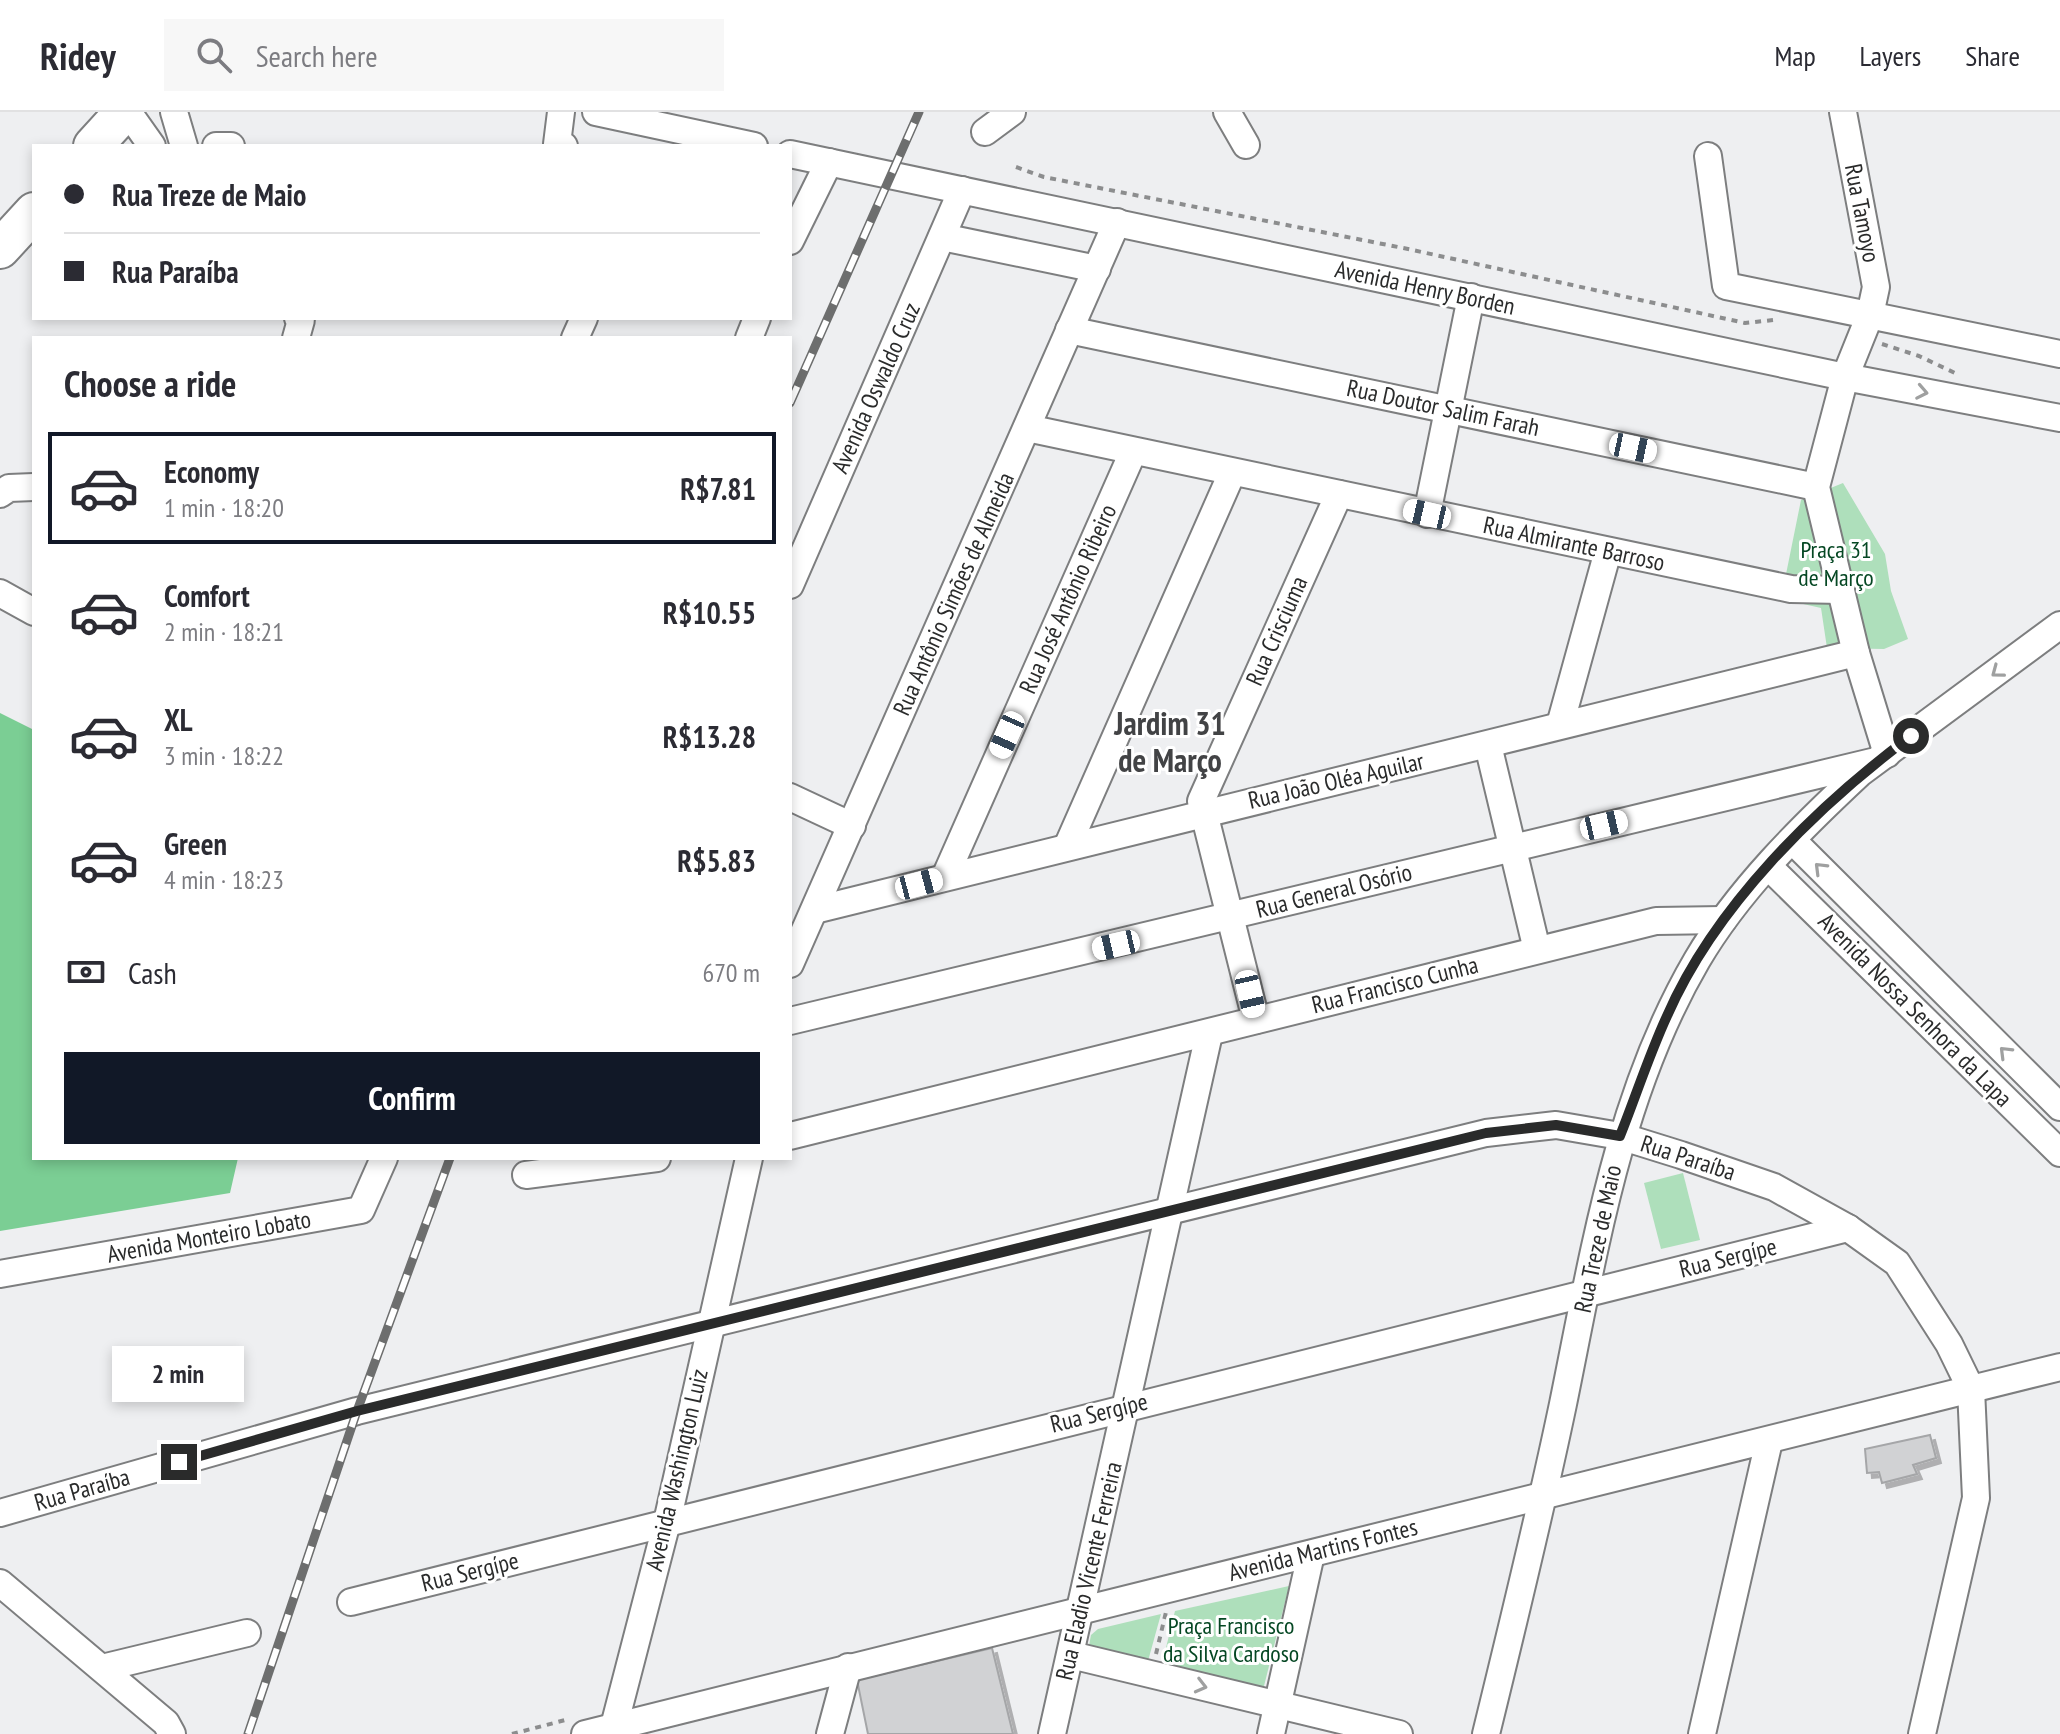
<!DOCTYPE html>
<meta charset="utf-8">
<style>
:root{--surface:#fff;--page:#f7f7f7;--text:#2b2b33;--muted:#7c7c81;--line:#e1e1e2;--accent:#111827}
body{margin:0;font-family:"PT Sans Narrow",sans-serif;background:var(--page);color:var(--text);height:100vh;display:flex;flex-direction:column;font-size:30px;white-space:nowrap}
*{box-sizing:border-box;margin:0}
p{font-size:26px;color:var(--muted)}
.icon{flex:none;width:44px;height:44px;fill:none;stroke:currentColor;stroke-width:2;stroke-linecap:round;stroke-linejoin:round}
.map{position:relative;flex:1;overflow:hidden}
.sheet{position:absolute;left:32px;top:224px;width:760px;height:824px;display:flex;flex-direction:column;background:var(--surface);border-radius:0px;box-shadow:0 4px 12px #0003}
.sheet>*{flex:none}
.guide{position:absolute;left:32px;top:32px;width:760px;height:176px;border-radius:0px;box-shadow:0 4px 12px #0003;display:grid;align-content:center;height:176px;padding:0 32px;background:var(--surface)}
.end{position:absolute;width:36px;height:36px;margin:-18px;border:10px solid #2a2b2b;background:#fff;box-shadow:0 0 0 4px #fff}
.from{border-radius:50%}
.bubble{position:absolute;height:56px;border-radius:0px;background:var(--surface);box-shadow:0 4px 12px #0003;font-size:26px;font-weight:700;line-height:56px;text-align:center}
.car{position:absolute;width:24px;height:48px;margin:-24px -12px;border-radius:10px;box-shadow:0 0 6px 2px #0007;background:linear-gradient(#fff 24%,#345 0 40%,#fff 0 76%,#345 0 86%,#fff 0)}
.guide b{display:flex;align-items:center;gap:28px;height:76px;font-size:30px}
.guide b+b{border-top:2px solid var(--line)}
.guide i{width:20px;height:20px;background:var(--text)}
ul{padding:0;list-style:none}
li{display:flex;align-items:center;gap:24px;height:112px;margin:0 16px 12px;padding:0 16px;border:4px solid transparent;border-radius:0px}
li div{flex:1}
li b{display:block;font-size:30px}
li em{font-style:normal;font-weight:700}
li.on{border-color:var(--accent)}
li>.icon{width:72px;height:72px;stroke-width:1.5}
h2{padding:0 32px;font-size:36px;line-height:96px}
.pay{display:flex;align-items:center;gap:20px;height:88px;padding:0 32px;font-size:30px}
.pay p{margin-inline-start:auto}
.button{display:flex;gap:16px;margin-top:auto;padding:16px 32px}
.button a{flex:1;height:92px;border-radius:0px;background:var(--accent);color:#fff;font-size:32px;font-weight:700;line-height:92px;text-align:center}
header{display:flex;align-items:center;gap:48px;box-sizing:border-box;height:112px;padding:0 40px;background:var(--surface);border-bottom:2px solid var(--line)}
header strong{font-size:38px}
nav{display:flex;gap:44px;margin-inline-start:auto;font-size:28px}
.search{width:560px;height:72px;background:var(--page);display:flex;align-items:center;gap:20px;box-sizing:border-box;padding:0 28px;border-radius:0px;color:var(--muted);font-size:30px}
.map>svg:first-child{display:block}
.green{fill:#aedfbb}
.forest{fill:#7bce94}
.building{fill:#d1d2d4;stroke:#a5a6a8;stroke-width:2;filter:url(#shadow)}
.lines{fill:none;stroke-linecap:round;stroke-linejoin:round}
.minor-casing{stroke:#7d7e7f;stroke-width:30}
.highway-casing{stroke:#7d7e7f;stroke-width:42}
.path{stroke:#8c8d8e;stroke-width:4;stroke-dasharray:6 6;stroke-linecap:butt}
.minor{stroke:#fff;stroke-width:26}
.highway{stroke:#fff;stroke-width:38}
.rail-casing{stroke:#6d6e6e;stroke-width:9}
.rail{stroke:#fff;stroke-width:6;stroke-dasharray:18;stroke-linecap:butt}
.oneway{stroke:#9fa0a0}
.route{stroke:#2a2b2b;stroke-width:10}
.labels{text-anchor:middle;stroke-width:6;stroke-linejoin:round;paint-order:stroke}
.street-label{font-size:24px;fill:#2a2b2b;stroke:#fff}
.park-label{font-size:24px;fill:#054723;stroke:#fff}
.district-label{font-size:32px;font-weight:bold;fill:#424345;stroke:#fff}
</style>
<header>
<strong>Ridey</strong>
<div class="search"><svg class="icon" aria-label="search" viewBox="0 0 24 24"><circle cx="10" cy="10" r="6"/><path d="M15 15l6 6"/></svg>Search here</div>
<nav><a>Map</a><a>Layers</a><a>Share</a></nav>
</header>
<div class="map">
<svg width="2060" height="1622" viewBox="0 0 2060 1622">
<defs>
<filter id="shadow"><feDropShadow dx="5" dy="5" stdDeviation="0" flood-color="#0004"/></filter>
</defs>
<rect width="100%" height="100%" fill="#eeeff1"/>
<g class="green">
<polygon points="1843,371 1885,442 1891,479 1908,527 1884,537 1827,536 1821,496 1781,487 1801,388"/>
<polygon points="1683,1061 1700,1128 1661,1137 1644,1071"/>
<polygon points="1289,1474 1263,1578 1162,1552 1175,1499"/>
<polygon points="1161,1502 1148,1549 1089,1534 1091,1523 1098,1517"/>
</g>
<polygon class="forest" points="0,601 34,618 34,1046 238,1046 230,1081 0,1119"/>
<g class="building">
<polygon points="1930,1323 1936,1346 1913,1353 1917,1362 1882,1371 1879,1360 1867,1361 1865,1337"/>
<polygon points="992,1536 1013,1622 868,1622 857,1568"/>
</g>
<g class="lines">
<defs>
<g id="minor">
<polyline points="128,0 152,34"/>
<polyline points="174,0 184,34"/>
<polyline points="561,0 557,32 564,34"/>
<polyline points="596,0 754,34"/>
<polyline points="1227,0 1246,33"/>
<polyline points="1843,0 1876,175 1870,203 1845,265 1816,375 1856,541 1887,642"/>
<polyline points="985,20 1012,0"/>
<polyline points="216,34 231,34"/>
<polyline points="790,42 1845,265 2060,306"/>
<polyline points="1708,44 1726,174 2060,242"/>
<polyline points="942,125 1097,157"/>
<polyline points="790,129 829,50"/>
<polyline points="1069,218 1816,375"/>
<polyline points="296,226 301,208 298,206"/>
<polyline points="575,226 584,206"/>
<polyline points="749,226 757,206"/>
<polyline points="1027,316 1791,477 1841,478"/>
<polyline points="0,382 9,376 34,375"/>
<polyline points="1427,402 1471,185"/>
<polyline points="790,473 962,78"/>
<polyline points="0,481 34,500"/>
<polyline points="1560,613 1608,439"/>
<polyline points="1488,633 1537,838"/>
<polyline points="790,685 852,714"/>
<polyline points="1792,728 2060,995"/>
<polyline points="1067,735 1232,361"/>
<polyline points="1769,755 2060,1041"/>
<polyline points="945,765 1133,340"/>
<polyline points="815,798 1856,541"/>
<polyline points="790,852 1117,110"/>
<polyline points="1256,908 1201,689 1339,382"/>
<polyline points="790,909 1872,650"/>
<polyline points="790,1024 1656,809 1723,808"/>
<polyline points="526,1063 657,1046"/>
<polyline points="0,1162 361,1098 384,1046"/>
<polyline points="0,1401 357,1299 1486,1021 1556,1013 1620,1024 1681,1043 1774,1075 1848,1116 1897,1151 1949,1232 1971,1277 1976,1386 1922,1622"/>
<polyline points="0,1471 166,1611 172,1622"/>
<polyline points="351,1490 1848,1116"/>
<polyline points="1071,1543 1399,1622"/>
<polyline points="102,1556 247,1521"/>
<polyline points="585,1622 2060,1255"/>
<polyline points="612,1622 667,1410 749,1046"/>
<polyline points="830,1622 848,1555"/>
<polyline points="1052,1622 1209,922"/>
<polyline points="1271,1622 1311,1442"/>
<path d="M 1486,1622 C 1513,1512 1540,1402 1563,1292 C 1594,1140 1618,983 1697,848 C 1738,778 1801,716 1860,661 L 2060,513"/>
<polyline points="1702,1622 1769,1329"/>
</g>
<g id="highway">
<polyline points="93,34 124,0"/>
<polyline points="0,137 34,100"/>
</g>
</defs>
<use href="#minor" class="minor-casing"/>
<use href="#highway" class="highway-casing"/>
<g class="path">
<polyline points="1016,55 1044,65 1408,137 1745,211 1773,208"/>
<polyline points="1882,232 1919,244 1955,261"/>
<polyline points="1156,1542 1166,1500"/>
<polyline points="512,1622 569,1607"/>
</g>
<use href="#minor" class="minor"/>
<use href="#highway" class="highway"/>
<defs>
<g id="rail">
<polyline points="790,291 919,0"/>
<polyline points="248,1622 357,1299 450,1046"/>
</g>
</defs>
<use href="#rail" class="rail-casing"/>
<use href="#rail" class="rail"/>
</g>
<defs><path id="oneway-chevron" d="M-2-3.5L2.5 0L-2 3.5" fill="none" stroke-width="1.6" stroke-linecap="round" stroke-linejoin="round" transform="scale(2)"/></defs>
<g class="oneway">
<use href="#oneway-chevron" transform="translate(1922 280) rotate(11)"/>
<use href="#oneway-chevron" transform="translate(1997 560) rotate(143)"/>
<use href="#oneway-chevron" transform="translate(1820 756) rotate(-135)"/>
<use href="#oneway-chevron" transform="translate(2005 940) rotate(-135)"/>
<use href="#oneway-chevron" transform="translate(1201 1574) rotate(14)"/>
</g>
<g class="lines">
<path class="route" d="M 179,1350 L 357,1299 L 1486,1021 L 1556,1013 L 1620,1024 C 1636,984 1649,943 1667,904 C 1715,794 1816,695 1911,624"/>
</g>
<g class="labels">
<g class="street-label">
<text transform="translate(1862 101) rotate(79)" y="8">Rua Tamoyo</text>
<text transform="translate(1425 176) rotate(12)" y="8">Avenida Henry Borden</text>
<text transform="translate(876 276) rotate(-66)" y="8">Avenida Oswaldo Cruz</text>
<text transform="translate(1443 296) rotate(12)" y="8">Rua Doutor Salim Farah</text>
<text transform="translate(1574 432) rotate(12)" y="8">Rua Almirante Barroso</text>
<text transform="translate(954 482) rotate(-66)" y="8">Rua Antônio Simões de Almeida</text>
<text transform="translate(1068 487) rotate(-66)" y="8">Rua José Antônio Ribeiro</text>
<text transform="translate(1277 519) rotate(-66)" y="8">Rua Crisciuma</text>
<text transform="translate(1336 669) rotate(-13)" y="8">Rua João Oléa Aguilar</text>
<text transform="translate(1334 779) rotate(-14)" y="8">Rua General Osório</text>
<text transform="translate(1395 873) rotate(-14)" y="8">Rua Francisco Cunha</text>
<text transform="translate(1915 898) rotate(45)" y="8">Avenida Nossa Senhora da Lapa</text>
<text transform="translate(1688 1046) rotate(18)" y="8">Rua Paraíba</text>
<text transform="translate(209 1125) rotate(-10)" y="8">Avenida Monteiro Lobato</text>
<text transform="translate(1598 1127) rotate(-78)" y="8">Rua Treze de Maio</text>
<text transform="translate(1728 1146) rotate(-14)" y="8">Rua Sergípe</text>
<text transform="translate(1099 1301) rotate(-14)" y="8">Rua Sergípe</text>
<text transform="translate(677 1358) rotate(-77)" y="8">Avenida Washington Luiz</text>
<text transform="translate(82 1378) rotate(-16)" y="8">Rua Paraíba</text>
<text transform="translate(1323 1438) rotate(-14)" y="8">Avenida Martins Fontes</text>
<text transform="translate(1089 1459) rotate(-77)" y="8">Rua Eladio Vicente Ferreira</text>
<text transform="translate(470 1460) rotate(-14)" y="8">Rua Sergípe</text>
</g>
<g class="park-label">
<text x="1836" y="446">Praça 31<tspan x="1836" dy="28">de Março</tspan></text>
<text x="1231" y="1522">Praça Francisco<tspan x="1231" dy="28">da Silva Cardoso</tspan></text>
</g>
<g class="district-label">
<text x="1170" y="623">Jardim 31<tspan x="1170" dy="37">de Março</tspan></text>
</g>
</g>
</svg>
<i class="end from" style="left:1911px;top:624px"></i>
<i class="end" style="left:179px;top:1350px"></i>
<div class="bubble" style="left:112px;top:1234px;width:132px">2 min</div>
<i class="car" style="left:1633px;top:336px;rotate:102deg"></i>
<i class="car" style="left:1427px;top:402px;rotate:283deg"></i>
<i class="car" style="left:1007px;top:623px;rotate:204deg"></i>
<i class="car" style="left:1604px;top:713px;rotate:77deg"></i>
<i class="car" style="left:919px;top:772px;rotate:75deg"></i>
<i class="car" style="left:1116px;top:833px;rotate:257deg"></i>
<i class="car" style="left:1250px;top:882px;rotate:167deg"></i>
<div class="guide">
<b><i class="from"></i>Rua Treze de Maio</b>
<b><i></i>Rua Paraíba</b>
</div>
<section class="sheet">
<h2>Choose a ride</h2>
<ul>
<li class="on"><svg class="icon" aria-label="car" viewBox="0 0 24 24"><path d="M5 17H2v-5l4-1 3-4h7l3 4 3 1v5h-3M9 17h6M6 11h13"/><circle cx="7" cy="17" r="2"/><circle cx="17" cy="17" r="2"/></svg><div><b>Economy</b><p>1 min · 18:20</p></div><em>R$7.81</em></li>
<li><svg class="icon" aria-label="car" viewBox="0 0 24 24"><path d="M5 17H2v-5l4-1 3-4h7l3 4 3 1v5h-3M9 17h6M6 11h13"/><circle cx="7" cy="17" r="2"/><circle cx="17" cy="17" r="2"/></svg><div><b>Comfort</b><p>2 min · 18:21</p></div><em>R$10.55</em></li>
<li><svg class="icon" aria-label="car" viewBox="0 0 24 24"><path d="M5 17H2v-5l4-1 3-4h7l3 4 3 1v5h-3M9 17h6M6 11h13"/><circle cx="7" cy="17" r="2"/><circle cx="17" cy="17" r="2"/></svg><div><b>XL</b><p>3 min · 18:22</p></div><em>R$13.28</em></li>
<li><svg class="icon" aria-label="car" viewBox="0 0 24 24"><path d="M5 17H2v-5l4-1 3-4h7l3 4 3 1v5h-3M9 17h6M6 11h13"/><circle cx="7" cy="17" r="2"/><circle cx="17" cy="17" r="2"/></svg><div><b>Green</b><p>4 min · 18:23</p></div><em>R$5.83</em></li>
</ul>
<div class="pay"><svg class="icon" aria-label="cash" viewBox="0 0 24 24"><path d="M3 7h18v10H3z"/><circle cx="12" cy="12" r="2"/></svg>Cash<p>670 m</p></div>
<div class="button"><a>Confirm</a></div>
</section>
</div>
